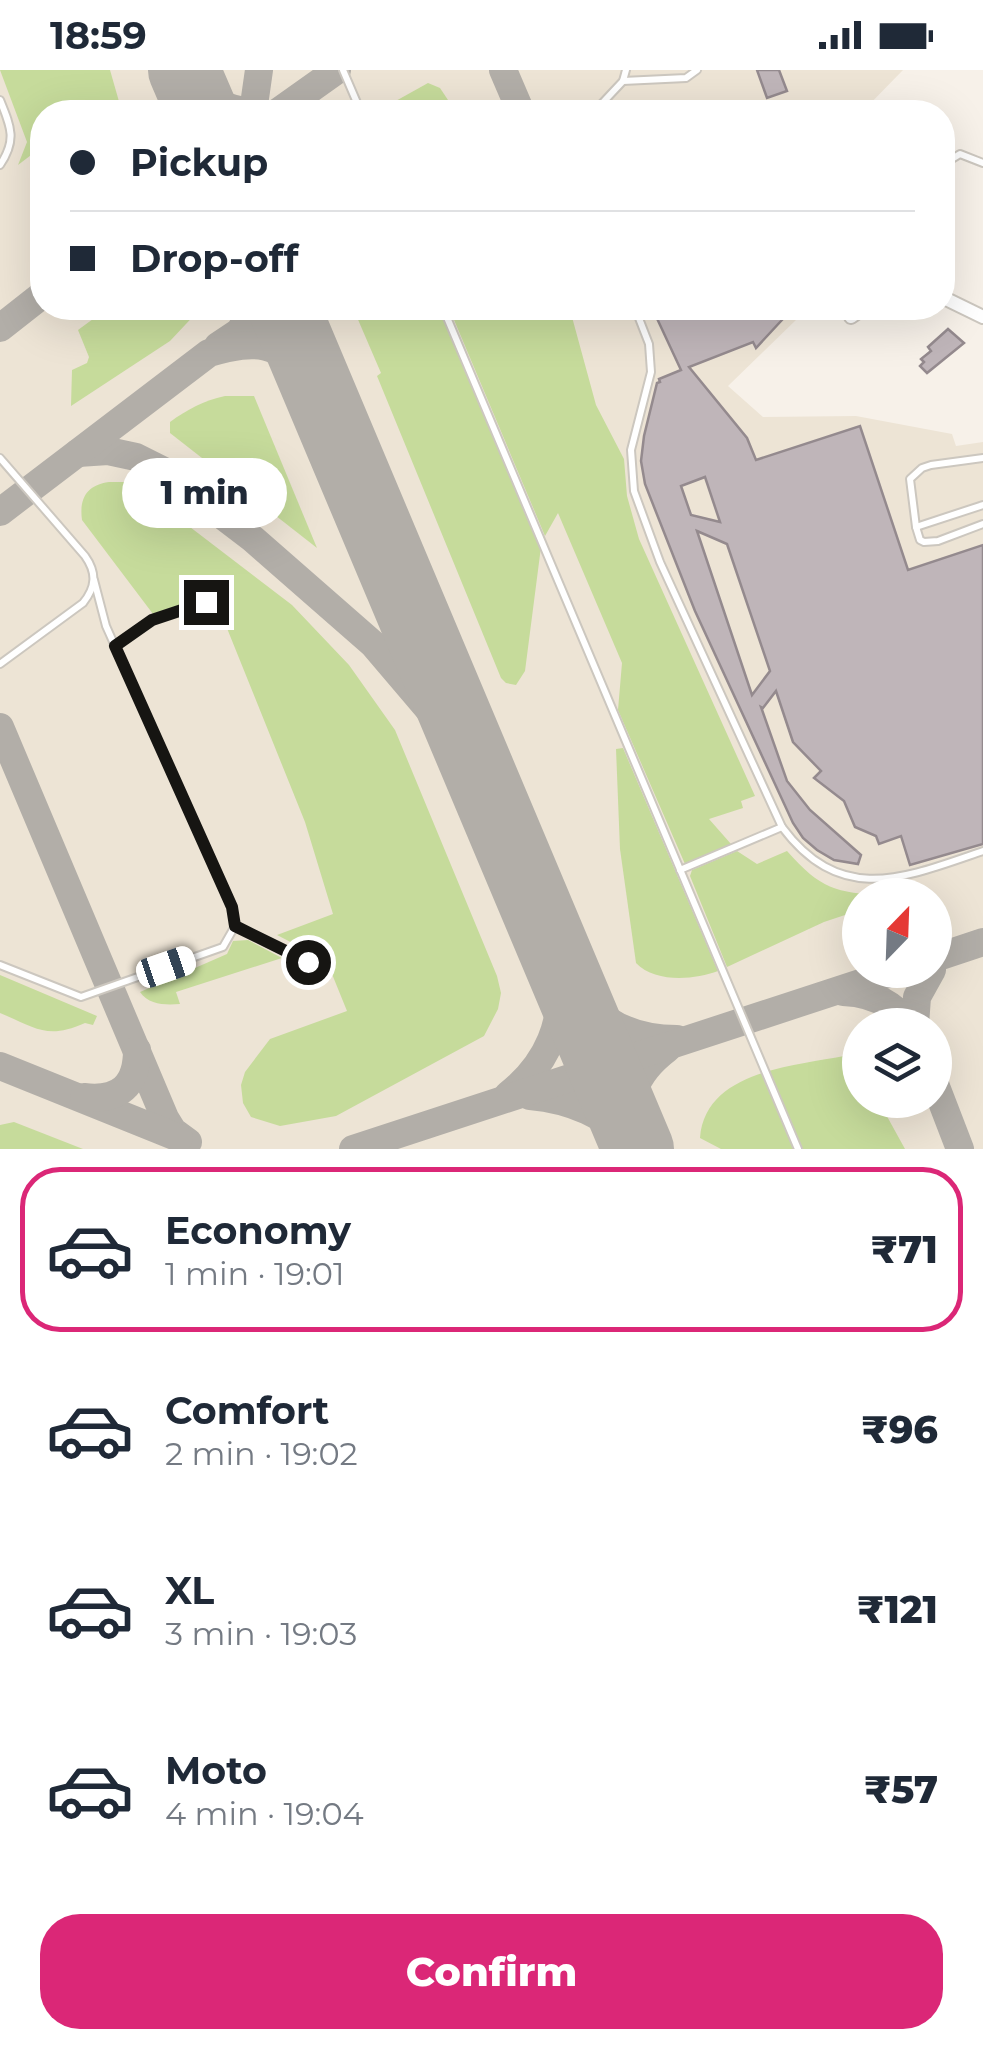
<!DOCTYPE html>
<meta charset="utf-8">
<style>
:root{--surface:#fff;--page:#f6f6f7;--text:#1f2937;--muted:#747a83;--line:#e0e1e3;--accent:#db2777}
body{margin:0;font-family:Montserrat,sans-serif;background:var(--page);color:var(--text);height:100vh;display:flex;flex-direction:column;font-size:38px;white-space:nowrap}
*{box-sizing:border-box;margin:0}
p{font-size:32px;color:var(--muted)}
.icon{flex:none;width:55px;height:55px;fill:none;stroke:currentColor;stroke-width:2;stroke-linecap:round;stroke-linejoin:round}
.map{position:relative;height:1079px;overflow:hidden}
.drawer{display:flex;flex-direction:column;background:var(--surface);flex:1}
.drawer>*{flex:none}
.guide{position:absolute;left:30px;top:30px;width:925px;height:220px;border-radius:40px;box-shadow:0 10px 40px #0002;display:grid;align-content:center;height:220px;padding:0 40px;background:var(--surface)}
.needle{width:65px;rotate:23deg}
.controls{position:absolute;left:842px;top:808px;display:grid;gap:20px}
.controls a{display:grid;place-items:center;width:110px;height:110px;border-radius:50%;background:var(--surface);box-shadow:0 10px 40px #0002;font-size:50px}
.end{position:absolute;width:45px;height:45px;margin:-22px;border:12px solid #161512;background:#fff;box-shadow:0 0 0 5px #fff}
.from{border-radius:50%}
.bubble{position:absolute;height:70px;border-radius:35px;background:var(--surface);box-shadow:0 10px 40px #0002;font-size:32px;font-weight:800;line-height:70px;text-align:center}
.car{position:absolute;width:30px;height:60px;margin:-30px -15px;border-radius:12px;box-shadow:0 0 8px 2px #0007;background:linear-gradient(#fff 24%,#345 0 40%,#fff 0 76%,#345 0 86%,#fff 0)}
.guide b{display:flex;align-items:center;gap:35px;height:95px;font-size:38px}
.guide b+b{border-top:2px solid var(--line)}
.guide i{width:25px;height:25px;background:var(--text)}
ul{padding:18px 0 0;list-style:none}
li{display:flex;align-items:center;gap:30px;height:165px;margin:0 20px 15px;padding:0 20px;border:5px solid transparent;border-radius:40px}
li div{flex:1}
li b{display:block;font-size:38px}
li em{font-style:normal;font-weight:800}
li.current{border-color:var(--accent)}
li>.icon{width:90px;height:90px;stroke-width:1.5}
.cta{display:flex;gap:20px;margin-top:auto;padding:20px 40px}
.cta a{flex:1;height:115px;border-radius:40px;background:var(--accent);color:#fff;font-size:40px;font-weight:800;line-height:115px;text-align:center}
.status{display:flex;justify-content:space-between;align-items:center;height:70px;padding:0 50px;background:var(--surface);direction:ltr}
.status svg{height:28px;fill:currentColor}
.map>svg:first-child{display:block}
.built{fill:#ede4d5;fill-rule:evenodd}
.green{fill:#c6db9b}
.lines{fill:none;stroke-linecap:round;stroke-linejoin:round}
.taxiway{stroke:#b2aea8;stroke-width:28}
.runway{stroke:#b2aea8;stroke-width:72}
.building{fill:#bfb5b9;stroke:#948a8e;stroke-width:2.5;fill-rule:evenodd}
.lane-casing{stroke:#ccc7bf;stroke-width:10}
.street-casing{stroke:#ccc7bf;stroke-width:16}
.lane{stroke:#fff;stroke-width:6}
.street{stroke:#fff;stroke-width:12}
.route{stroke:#161512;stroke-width:12}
</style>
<div class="status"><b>18:59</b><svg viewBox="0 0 49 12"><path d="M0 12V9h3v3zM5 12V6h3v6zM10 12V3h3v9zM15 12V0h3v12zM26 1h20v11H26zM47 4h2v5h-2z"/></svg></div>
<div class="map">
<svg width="983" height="1079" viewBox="0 0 983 1079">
<rect width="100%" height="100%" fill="#f7f1e9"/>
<path class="built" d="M 0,0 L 903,0 L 862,42 L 42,42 L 42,238 L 794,238 L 797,249 L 728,316 L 763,347 L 856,346 L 952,364 L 956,376 L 983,372 L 983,1079 L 0,1079 ZM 860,825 L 935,825 L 935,900 L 860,900 ZM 860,955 L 935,955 L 935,1030 L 860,1030 Z"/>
<g class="green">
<polygon points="0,0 110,0 122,42 42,42 42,84 39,79 18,95 27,72"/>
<polygon points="428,13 440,18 456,42 376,42"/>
<polygon points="108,238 201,238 170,271 71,336 72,300 87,293 89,287 78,260"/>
<polygon points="353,238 439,238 541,477 525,601 516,615 506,613 501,608 377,306 381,303"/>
<polygon points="449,238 583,238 572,247 596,335 624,389 627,426 639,469 755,726 741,731 743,738 709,749 731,774 685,794 618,640 622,593 558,443 545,466"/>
<path d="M 225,326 L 254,326 L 317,478 L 170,363 L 170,352 C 188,339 203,331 225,326 Z"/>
<path d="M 109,412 L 126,412 L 139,418 L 292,535 L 349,595 L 395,660 L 497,906 L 501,923 L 498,939 L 484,966 L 336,1046 L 280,1056 L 251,1047 L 243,1033 L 241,1015 L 245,1002 L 270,969 L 347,941 L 321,877 L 306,880 L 277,865 L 333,844 L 305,752 L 214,526 L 153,544 L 82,450 C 79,428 87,415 109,412 Z"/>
<path d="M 623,678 L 718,901 C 694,910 655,913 636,893 L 620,779 L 616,679 Z"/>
<path d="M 737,781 L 757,794 L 787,781 C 821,819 835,823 885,825 L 860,825 L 860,840 L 824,852 L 727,897 L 690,806 L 692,800 Z"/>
<path d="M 248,870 L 282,888 L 176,922 L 180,934 C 165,935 149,935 140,922 L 227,884 L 233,871 Z"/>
<path d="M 0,905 L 97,946 L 93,955 L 85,953 C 47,970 36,958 0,943 Z"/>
<path d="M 844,986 C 865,991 860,1012 860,1030 L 878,1030 L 905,1079 L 721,1079 L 700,1068 C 705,1001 793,996 844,986 Z"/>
<polygon points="14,1052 83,1079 0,1079 0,1055"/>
</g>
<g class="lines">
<g class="taxiway">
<polyline points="503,0 521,42"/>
<path d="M 190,15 C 209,30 226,39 250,42"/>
<polyline points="253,42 259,0"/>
<polyline points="278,42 337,0"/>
<polyline points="293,238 313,305"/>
<polyline points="0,258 42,225"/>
<polyline points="218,276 239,262 255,238"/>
<polyline points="78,383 108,381 136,387 164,401 253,469 373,574 476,695"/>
<path d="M 0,442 L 209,283 C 260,269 273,272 313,307"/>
<polyline points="0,657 165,1048 173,1061 188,1072"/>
<polyline points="935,888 983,872"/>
<path d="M 561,895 C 587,943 620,969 677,969"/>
<path d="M 843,922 C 870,923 893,932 909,955"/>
<polyline points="915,955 917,927 932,900"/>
<polyline points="0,996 179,1068"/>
<polyline points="935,1014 960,1079"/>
<path d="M 508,1025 C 549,993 564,952 561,901"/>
<path d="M 530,1026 C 574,1030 603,1045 636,1073"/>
<path d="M 84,1027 C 119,1031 137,1016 137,980"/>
<path d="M 636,1073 C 624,1032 633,1005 667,979"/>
<polyline points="353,1079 900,900"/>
</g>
<g class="runway">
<polyline points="184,0 202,42"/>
<polyline points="284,238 638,1079"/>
</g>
</g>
<g class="building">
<polygon points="757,0 779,0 787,21 767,28"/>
<path d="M 665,238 L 793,238 L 756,278 L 753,272 L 689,297 L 747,368 L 756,390 L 860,356 L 908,500 L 983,475 L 983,774 L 910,795 L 901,766 L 879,774 L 876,766 L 855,757 L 844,731 L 814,708 L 821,701 L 793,672 L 776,621 L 763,638 L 761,637 L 787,711 L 810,740 L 861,785 L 858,794 L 834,790 L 817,780 L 803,768 L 793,753 L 695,541 L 645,414 L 641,391 L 644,366 L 657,313 L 660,312 L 659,309 L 681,300 L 654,242 ZM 705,407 L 720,452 L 691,445 L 681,416 ZM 697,461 L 727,474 L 770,601 L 752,625 Z"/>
<polygon points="948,259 964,273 927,303 920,296 924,292 921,289 931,281 928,277"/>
</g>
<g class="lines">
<defs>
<g id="lane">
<polyline points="343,0 361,42"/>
<polyline points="623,11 686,8 697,0"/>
<path d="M 0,30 C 11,57 17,70 0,95"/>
<polyline points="594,42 623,11 626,0"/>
<polyline points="942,95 960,84 983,93"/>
<polyline points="443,238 798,1079"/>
<path d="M 635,238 L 649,274 L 651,302 L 631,380 L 634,421 L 660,492 L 782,757 C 841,836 904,808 983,781"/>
<path d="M 0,388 L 85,486 C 97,503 96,517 83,533 L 0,594"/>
<polyline points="983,388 931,395 922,398 910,409 916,457 920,470 924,472 938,471 983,454"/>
<polyline points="916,457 983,435"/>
<polyline points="115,576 152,549 205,532"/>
<polyline points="680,800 782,757"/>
<polyline points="235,856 308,892"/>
<polyline points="0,895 81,927 223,877 235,856 232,837 106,556 94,510"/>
</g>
<g id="street">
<polyline points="942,227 983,247"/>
<polyline points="851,247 864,238"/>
</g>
</defs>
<use href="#lane" class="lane-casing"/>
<use href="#street" class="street-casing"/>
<use href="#lane" class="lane"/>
<use href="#street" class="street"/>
</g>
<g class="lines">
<polyline class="route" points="206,532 152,550 115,576 232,837 235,856 308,892"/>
</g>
</svg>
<div class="controls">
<a><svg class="needle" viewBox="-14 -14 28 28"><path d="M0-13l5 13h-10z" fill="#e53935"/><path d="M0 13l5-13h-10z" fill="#747a83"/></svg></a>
<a><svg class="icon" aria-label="layers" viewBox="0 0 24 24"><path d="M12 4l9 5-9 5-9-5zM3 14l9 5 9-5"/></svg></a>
</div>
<i class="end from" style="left:308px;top:892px"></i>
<i class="end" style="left:206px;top:532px"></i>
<div class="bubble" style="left:122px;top:388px;width:165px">1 min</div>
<i class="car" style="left:166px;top:897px;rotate:71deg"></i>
<div class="guide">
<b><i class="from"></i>Pickup</b>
<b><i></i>Drop-off</b>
</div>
</div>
<section class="drawer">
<ul>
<li class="current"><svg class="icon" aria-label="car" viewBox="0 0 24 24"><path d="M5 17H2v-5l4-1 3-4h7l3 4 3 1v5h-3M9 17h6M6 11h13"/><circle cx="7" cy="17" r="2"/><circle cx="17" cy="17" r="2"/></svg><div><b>Economy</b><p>1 min · 19:01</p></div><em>₹71</em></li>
<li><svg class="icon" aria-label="car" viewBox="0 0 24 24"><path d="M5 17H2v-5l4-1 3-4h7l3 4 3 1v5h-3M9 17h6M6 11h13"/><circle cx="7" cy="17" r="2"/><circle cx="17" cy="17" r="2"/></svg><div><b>Comfort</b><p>2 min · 19:02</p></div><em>₹96</em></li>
<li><svg class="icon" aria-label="car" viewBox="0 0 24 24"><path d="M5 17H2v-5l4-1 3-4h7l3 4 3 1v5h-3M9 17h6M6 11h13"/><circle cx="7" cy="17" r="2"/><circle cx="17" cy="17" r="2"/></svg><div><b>XL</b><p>3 min · 19:03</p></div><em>₹121</em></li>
<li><svg class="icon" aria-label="car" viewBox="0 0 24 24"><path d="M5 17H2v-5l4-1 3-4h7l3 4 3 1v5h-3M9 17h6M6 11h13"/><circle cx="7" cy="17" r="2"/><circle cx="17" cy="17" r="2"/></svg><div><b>Moto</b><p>4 min · 19:04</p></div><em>₹57</em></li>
</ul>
<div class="cta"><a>Confirm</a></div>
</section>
